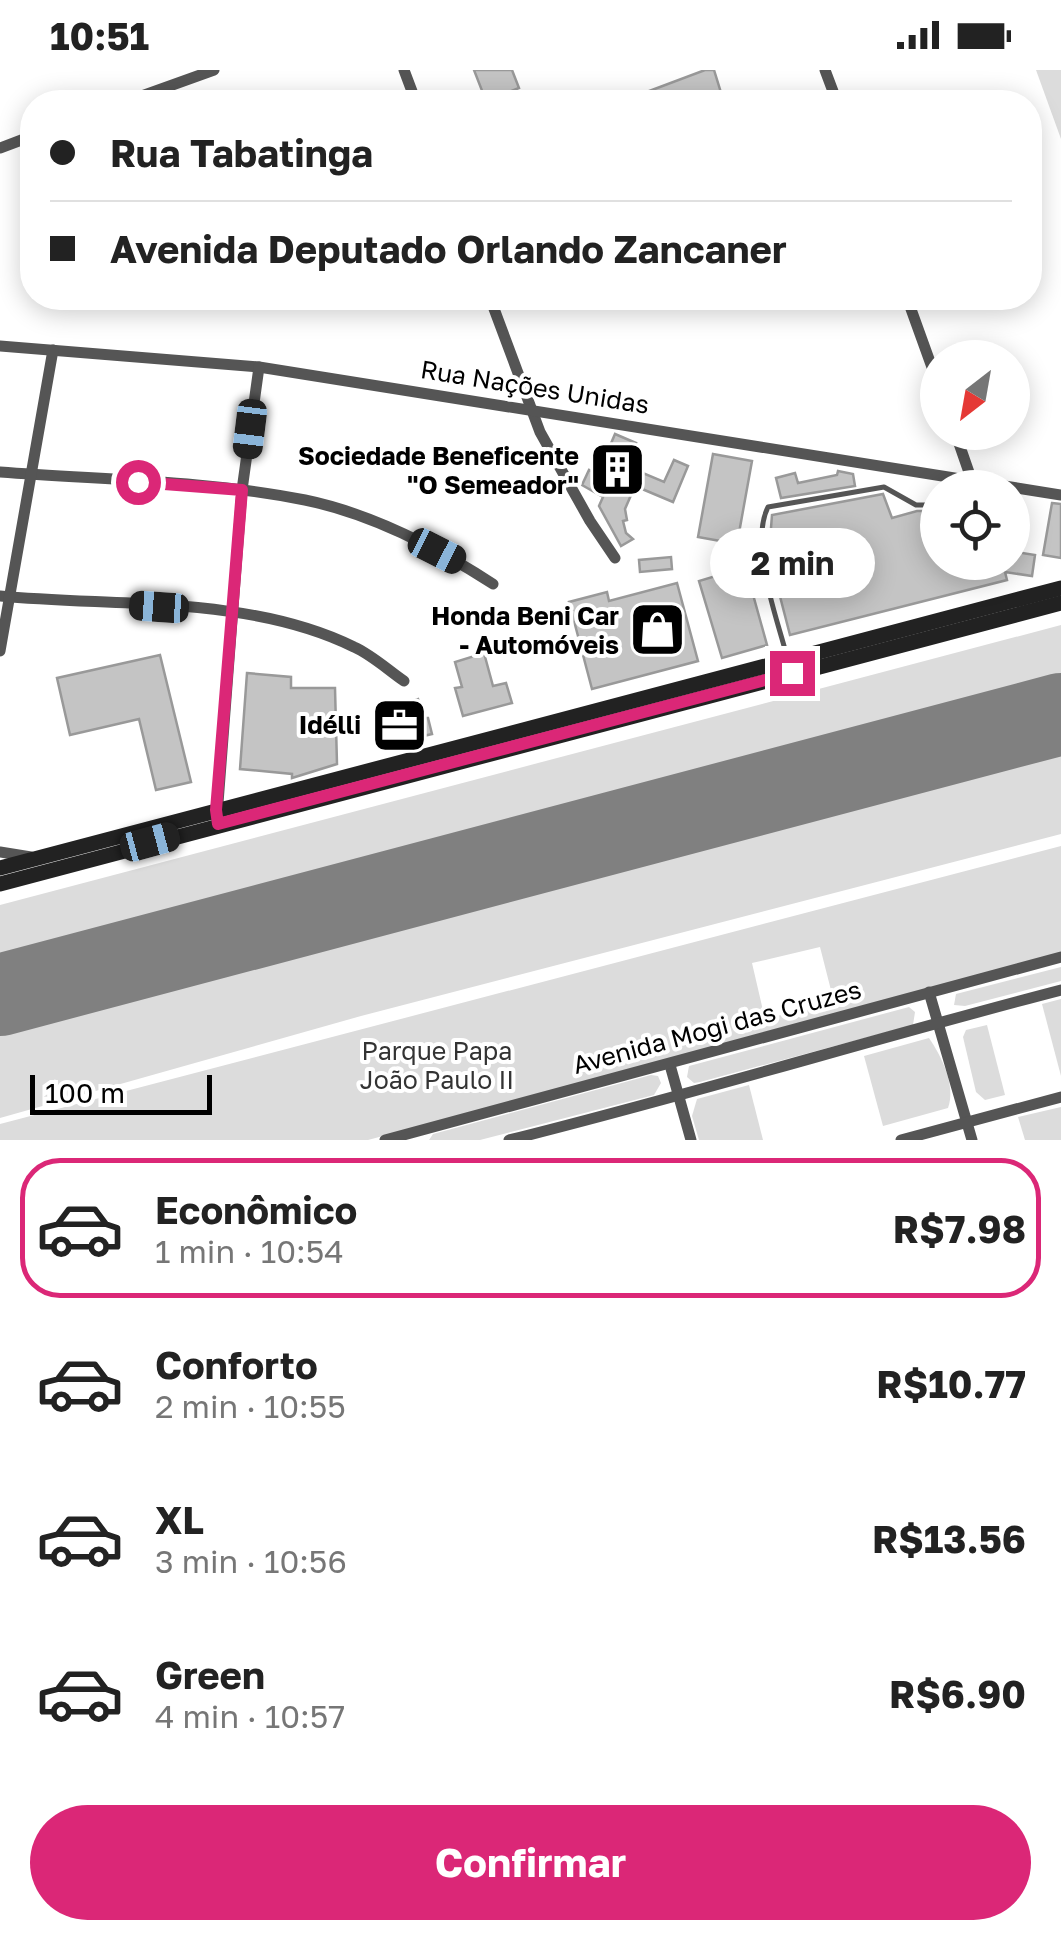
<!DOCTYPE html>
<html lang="pt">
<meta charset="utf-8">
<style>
:root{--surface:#fff;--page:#f2f2f2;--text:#222;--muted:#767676;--line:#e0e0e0;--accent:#db2777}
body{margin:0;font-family:"Golos Text",sans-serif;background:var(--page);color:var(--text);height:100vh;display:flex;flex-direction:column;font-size:38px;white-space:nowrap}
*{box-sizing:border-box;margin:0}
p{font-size:32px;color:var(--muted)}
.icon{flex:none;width:55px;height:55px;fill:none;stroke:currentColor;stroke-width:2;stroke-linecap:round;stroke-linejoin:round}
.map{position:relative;height:1070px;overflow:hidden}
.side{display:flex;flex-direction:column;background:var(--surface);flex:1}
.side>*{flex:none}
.hud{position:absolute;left:20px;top:20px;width:1022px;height:220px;border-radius:40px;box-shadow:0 5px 25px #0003;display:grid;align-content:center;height:220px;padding:0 30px;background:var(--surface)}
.needle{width:65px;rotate:211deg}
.fabs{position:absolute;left:920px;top:270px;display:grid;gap:20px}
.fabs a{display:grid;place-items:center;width:110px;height:110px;border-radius:50%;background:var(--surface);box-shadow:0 5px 25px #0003;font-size:50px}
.scale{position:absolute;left:30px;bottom:25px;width:182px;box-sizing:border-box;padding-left:10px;border:5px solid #000;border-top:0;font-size:28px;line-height:35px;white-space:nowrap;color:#000;-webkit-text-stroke:8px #fff;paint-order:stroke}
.end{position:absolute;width:45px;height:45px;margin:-22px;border:12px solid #db2777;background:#fff;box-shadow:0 0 0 5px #fff}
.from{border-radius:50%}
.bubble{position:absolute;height:70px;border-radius:35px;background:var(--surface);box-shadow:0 5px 25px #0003;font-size:32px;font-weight:700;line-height:70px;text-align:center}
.car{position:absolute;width:30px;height:60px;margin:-30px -15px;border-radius:12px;box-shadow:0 0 8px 2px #0007;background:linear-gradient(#222 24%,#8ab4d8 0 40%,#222 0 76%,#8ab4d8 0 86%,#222 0)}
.hud b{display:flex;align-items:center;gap:35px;height:95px;font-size:38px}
.hud b+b{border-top:2px solid var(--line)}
.hud i{width:25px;height:25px;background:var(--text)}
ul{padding:18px 0 0;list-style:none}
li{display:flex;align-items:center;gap:30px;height:140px;margin:0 20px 15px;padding:0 10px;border:5px solid transparent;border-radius:40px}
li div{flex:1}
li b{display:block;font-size:38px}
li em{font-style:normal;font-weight:700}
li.current{border-color:var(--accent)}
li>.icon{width:90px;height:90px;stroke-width:1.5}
.button{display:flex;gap:20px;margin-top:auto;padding:20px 30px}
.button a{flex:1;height:115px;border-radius:60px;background:var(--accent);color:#fff;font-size:40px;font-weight:700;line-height:115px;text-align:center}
.status{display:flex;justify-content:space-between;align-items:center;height:70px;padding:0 50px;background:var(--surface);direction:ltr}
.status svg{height:28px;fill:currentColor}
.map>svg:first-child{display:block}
.green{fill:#dcdcdc;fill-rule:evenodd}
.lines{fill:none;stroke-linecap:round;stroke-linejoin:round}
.runway{stroke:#808080;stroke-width:82}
.building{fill:#c4c4c4;stroke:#999;stroke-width:2.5}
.lane{stroke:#555;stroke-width:5}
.street{stroke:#555;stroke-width:11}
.secondary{stroke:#222;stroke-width:15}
.route{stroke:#db2777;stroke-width:12}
.labels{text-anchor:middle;stroke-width:8;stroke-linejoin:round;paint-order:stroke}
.street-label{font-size:25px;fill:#000;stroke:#fff}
.poi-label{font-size:25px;font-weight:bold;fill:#000;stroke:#fff;text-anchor:end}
.park-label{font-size:25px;fill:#333;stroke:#fff}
</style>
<div class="status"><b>10:51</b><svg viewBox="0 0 49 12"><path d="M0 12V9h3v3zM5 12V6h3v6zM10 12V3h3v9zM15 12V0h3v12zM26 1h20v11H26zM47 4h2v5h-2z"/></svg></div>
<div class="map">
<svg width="1061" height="1070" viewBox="0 0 1061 1070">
<rect width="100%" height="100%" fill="#fff"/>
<g class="green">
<polygon points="1036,0 1061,0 1061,69"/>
<polygon points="1061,555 1061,622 0,904 0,835"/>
<polygon points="1061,666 1061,764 361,946 0,1048 0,945"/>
<path d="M 1061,776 L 1061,885 L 368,1070 L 0,1070 L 0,1054 ZM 820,877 L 834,932 L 765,949 L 752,893 Z"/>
<polygon points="1061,897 1061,911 965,936 954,935 956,924"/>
<polygon points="1061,929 1061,1006 1042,934"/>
<polygon points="909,937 915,942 913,955 700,1012 694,1013 687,1007 689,996"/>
<polygon points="987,955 1005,1025 985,1030 976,1022 963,967 966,960"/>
<path d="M 929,968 C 942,987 956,1016 948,1038 L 883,1056 L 864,986 Z"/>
<polygon points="651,1005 658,1006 661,1013 654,1025 480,1070 429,1070 433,1064"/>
<polygon points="749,1015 763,1070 699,1070 692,1046 697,1029"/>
<polygon points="1061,1037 1061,1070 1025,1070 1018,1047"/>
</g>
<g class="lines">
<polyline class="runway" points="0,925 1061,644"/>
</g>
<g class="building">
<polygon points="474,0 512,0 519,18 486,31"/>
<polygon points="705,0 714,0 722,26 703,32 680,32 677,23 658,30 658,32 620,32"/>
<polygon points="615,364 636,373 626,396 664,412 674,390 688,396 673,432 635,416 625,439 627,450 623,451 626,463 633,469 621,476 599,436 603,427 582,415 589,400 598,404"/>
<polygon points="713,384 752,391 737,474 698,467"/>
<polygon points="838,401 853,404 855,416 781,428 776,408 795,403 798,413 837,405"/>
<polygon points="883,424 892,448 917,441 926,441 928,447 938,445 938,492 1014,492 1016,482 1035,485 1032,506 1005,502 1007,510 790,565 769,484 772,445"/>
<polygon points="1052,433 1061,434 1061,488 1043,485"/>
<polygon points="671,487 672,499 640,502 639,490"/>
<polygon points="742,498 744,504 747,503 767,575 722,588 699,511"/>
<polygon points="677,513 698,591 592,619 569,532 607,522 609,531"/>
<polygon points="484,583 493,616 506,613 512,633 463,646 455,618 462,617 455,592"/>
<polygon points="160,585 191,712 156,720 139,649 70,665 57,608"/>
<polygon points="247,603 291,607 291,618 335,618 337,694 292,708 292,704 240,699"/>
<polygon points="418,629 424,648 428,648 432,664 385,675 377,644"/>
</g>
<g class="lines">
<path class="lane" d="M 787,587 C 777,547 749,476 768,437 L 884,417 L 916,435 L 938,435"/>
<g class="street">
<polyline points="404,0 416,32"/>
<polyline points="825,0 837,32"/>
<polyline points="125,32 214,0"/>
<polyline points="0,78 32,66"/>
<polyline points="490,228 540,362 590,451 615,488"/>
<polyline points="907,228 938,314"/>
<polyline points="0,276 259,297 1061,425"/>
<polyline points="955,362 972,411"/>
<path d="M 0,402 C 101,410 205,410 305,430 C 373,444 436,477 493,514"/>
<path d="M 0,526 C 114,537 249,525 354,577 C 372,585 388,600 404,611"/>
<polyline points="0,581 53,280"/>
<polyline points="217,746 242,420 259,297"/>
<polyline points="0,782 31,787"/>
<polyline points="929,922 972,1070"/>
<polyline points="670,995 691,1070"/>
<polyline points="385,1070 1061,887"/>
<path d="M 509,1070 C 694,1024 876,968 1061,920"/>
<polyline points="901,1070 1061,1027"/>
</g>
<g class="secondary">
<polyline points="0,798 1061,518"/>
<polyline points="0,814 1061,533"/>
</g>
</g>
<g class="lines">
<polyline class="route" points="138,412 242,420 216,740 218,754 792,603"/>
</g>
<defs>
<symbol id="building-square" viewBox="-11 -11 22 22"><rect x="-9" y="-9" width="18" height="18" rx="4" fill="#000" stroke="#fff"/><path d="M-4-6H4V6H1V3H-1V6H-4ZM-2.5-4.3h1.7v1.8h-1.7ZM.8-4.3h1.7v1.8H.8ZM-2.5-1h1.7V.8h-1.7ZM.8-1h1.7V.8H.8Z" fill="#fff"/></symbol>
<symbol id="shop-square" viewBox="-11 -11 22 22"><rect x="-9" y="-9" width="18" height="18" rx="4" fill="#000" stroke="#fff"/><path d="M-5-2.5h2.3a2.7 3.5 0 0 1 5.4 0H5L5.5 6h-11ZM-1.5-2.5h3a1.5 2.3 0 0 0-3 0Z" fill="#fff"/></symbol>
<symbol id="office-square" viewBox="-11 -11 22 22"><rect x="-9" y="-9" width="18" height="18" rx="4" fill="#000" stroke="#fff"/><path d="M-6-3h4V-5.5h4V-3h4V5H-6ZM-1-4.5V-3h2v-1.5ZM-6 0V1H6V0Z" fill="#fff"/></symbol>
</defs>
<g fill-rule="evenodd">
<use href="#building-square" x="586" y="368" width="63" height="63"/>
<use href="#shop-square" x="626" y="528" width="63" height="63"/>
<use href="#office-square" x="368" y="624" width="63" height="63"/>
</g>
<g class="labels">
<g class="street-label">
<text transform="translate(535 317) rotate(9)" y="9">Rua Nações Unidas</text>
<text transform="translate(717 957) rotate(-15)" y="9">Avenida Mogi das Cruzes</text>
</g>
<g class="poi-label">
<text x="579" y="395">Sociedade Beneficente<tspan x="579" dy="29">"O Semeador"</tspan></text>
<text x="619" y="555">Honda Beni Car<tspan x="619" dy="29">- Automóveis</tspan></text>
<text x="361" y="664">Idélli</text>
</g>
<g class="park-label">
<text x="437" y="990">Parque Papa<tspan x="437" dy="29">João Paulo II</tspan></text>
</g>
</g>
</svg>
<div class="fabs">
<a><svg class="needle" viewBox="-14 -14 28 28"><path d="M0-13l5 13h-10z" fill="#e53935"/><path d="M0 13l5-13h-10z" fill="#767676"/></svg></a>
<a><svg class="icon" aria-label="locate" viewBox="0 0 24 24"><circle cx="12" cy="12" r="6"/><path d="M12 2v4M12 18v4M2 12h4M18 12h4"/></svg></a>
</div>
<div class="scale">100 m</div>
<i class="end from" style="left:138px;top:412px"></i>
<i class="end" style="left:792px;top:603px"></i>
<div class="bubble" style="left:710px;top:458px;width:165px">2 min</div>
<i class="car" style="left:250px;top:359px;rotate:187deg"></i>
<i class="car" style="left:437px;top:481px;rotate:117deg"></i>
<i class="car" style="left:159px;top:537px;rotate:274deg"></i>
<i class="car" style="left:150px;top:772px;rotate:75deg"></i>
<div class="hud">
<b><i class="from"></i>Rua Tabatinga</b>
<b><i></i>Avenida Deputado Orlando Zancaner</b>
</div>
</div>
<section class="side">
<ul>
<li class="current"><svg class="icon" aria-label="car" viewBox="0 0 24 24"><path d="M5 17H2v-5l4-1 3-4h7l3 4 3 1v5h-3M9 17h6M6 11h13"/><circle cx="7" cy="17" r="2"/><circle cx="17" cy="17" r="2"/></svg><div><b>Econômico</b><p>1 min · 10:54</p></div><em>R$7.98</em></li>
<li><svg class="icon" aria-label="car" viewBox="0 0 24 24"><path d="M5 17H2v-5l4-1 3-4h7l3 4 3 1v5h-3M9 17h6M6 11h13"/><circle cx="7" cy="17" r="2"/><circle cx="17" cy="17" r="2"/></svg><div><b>Conforto</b><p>2 min · 10:55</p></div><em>R$10.77</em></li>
<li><svg class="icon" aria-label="car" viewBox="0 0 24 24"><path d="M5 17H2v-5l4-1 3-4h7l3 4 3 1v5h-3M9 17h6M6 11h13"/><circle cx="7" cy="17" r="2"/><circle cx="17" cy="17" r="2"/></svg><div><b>XL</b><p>3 min · 10:56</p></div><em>R$13.56</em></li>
<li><svg class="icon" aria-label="car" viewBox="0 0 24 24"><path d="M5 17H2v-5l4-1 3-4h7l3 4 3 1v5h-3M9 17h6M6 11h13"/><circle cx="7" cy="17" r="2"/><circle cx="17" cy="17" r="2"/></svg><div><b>Green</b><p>4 min · 10:57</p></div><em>R$6.90</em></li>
</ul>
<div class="button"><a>Confirmar</a></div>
</section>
